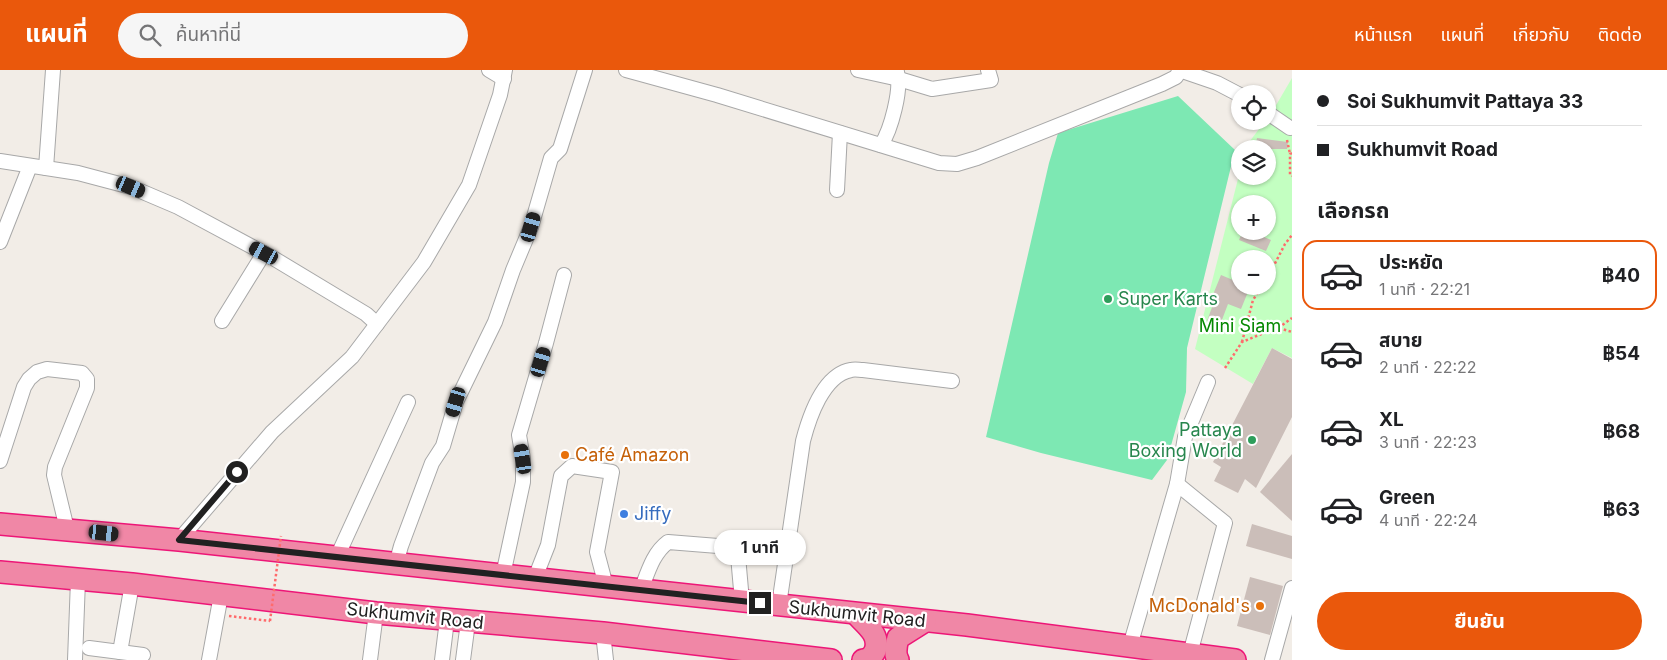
<!DOCTYPE html>
<html lang="th">
<meta charset="utf-8">
<style>
:root{--surface:#fff;--page:#f6f6f6;--text:#202124;--muted:#757577;--line:#e0e0e0;--accent:#ea580c}
body{margin:0;font-family:Inter,"Noto Sans Thai",sans-serif;background:var(--page);color:var(--text);height:100vh;display:flex;flex-direction:column;font-size:19px;white-space:nowrap}
*{box-sizing:border-box;margin:0}
p{font-size:16px;color:var(--muted)}
.icon{flex:none;width:28px;height:28px;fill:none;stroke:currentColor;stroke-width:2;stroke-linecap:round;stroke-linejoin:round}
.map{position:relative;flex:1;overflow:hidden}
.sheet{display:flex;flex-direction:column;background:var(--surface);width:375px}
.sheet>*{flex:none}
.guide{display:grid;align-content:center;height:110px;padding:0 25px;background:var(--surface)}
.buttons{position:absolute;left:1231px;top:15px;display:grid;gap:10px}
.buttons a{display:grid;place-items:center;width:45px;height:45px;border-radius:50%;background:var(--surface);box-shadow:0 1px 4px #0004;font-size:25px}
.end{position:absolute;width:22px;height:22px;margin:-11px;border:6px solid #212121;background:#fff;box-shadow:0 0 0 2px #fff}
.from{border-radius:50%}
.bubble{position:absolute;height:35px;border-radius:18px;background:var(--surface);box-shadow:0 1px 4px #0004;font-size:16px;font-weight:700;line-height:35px;text-align:center}
.car{position:absolute;width:15px;height:30px;margin:-15px -8px;border-radius:6px;box-shadow:0 0 4px 1px #0007;background:linear-gradient(#222 24%,#8ab4d8 0 40%,#222 0 76%,#8ab4d8 0 86%,#222 0)}
.guide b{display:flex;align-items:center;gap:18px;height:48px;font-size:19px}
.guide b+b{border-top:1px solid var(--line)}
.guide i{width:12px;height:12px;background:var(--text)}
ul{padding:0;list-style:none}
li{display:flex;align-items:center;gap:15px;height:70px;margin:0 10px 8px;padding:0 15px;border:2px solid transparent;border-radius:15px}
li div{flex:1}
li b{display:block;font-size:19px}
li em{font-style:normal;font-weight:700}
li.current{border-color:var(--accent)}
li>.icon{width:45px;height:45px;stroke-width:1.5}
h2{padding:0 25px;font-size:22px;line-height:60px}
.cta{display:flex;gap:10px;margin-top:auto;padding:10px 25px}
.cta a{flex:1;height:58px;border-radius:30px;background:var(--accent);color:#fff;font-size:20px;font-weight:700;line-height:58px;text-align:center}
header{display:flex;align-items:center;gap:30px;box-sizing:border-box;height:70px;padding:0 25px;background:var(--accent);color:#fff}
header strong{font-size:24px}
nav{display:flex;gap:28px;margin-inline-start:auto;font-size:18px}
.search{width:350px;height:45px;background:var(--page);display:flex;align-items:center;gap:12px;box-sizing:border-box;padding:0 18px;border-radius:28px;color:var(--muted);font-size:19px}
main{display:flex;flex:1;min-height:0}
.map>svg:first-child{display:block}
.park{fill:#c3ffc1;fill-rule:evenodd}
.pitch{fill:#7de8b3}
.building{fill:#cbbeb9}
.lines{fill:none;stroke-linecap:round;stroke-linejoin:round}
.minor-casing{stroke:#a8a8a8;stroke-width:16}
.highway-casing{stroke:#ed1677;stroke-width:24}
.path{stroke:#ff6b6c;stroke-width:2.5;stroke-dasharray:2.5 2.5;stroke-linecap:butt}
.minor{stroke:#fff;stroke-width:14}
.highway{stroke:#f087a6;stroke-width:21}
.path-bridge{stroke:#ff6b6c;stroke-width:2.5;stroke-dasharray:2.5 2.5;stroke-linecap:butt}
.route{stroke:#212121;stroke-width:6}
.leisure-dot{fill:#2e9e5b;stroke:#fff;stroke-width:2}
.food-dot{fill:#e8710a;stroke:#fff;stroke-width:2}
.shop-dot{fill:#3f7fe0;stroke:#fff;stroke-width:2}
.labels{text-anchor:middle;stroke-width:4.5;stroke-linejoin:round;paint-order:stroke}
.leisure-label{font-size:18px;fill:#27864d;stroke:#fff;text-anchor:start}
.park-label{font-size:18px;fill:#058801;stroke:#fff}
.food-label{font-size:18px;fill:#c56008;stroke:#fff;text-anchor:start}
.shop-label{font-size:18px;fill:#366cbe;stroke:#fff;text-anchor:start}
.street-label{font-size:18px;fill:#212121;stroke:#fff}
</style>
<header>
<strong>แผนที่</strong>
<div class="search"><svg class="icon" aria-label="search" viewBox="0 0 24 24"><circle cx="10" cy="10" r="6"/><path d="M15 15l6 6"/></svg>ค้นหาที่นี่</div>
<nav><a>หน้าแรก</a><a>แผนที่</a><a>เกี่ยวกับ</a><a>ติดต่อ</a></nav>
</header>
<main>
<div class="map">
<svg width="1292" height="590" viewBox="0 0 1292 590">
<rect width="100%" height="100%" fill="#f2ede7"/>
<path class="park" d="M 1292,8 L 1292,288 L 1272,278 L 1253,314 L 1195,279 L 1240,101 L 1240,106 L 1268,106 L 1268,79 L 1246,79 L 1247,75 L 1265,51 L 1268,51 L 1268,49 ZM 1240,134 L 1268,134 L 1268,161 L 1240,161 ZM 1240,189 L 1268,189 L 1268,216 L 1240,216 Z"/>
<polygon class="pitch" points="1178,26 1235,80 1187,278 1186,322 1167,390 1152,410 1041,383 986,367 1049,93 1058,63"/>
<g class="building">
<polygon points="1257,68 1288,72 1287,79 1255,79"/>
<polygon points="1243,161 1250,161 1271,170 1266,181 1239,170"/>
<polygon points="1221,205 1240,213 1240,216 1250,217 1241,239 1228,234 1220,255 1207,251 1215,229 1212,227"/>
<polygon points="1272,278 1292,289 1292,347 1256,418 1245,409 1238,423 1214,411 1221,397 1213,392"/>
<polygon points="1292,384 1292,451 1260,422"/>
<polygon points="1252,454 1292,466 1292,489 1246,476"/>
<polygon points="1250,507 1283,516 1270,565 1237,556"/>
</g>
<g class="lines">
<defs>
<g id="minor">
<polyline points="489,0 504,9"/>
<polyline points="626,0 717,25 939,93 957,94 977,88 1162,14 1176,7 1180,0"/>
<polyline points="858,0 899,9 932,19 991,10 988,0"/>
<polyline points="1179,0 1217,13 1240,25"/>
<polyline points="1268,43 1290,58"/>
<path d="M 881,75 C 891,60 902,19 897,2"/>
<polyline points="0,91 78,103 131,117 178,137 273,188 366,244 377,254"/>
<polyline points="46,98 53,0"/>
<polyline points="837,120 840,63"/>
<polyline points="0,172 30,96"/>
<polyline points="222,251 264,183"/>
<polyline points="0,391 24,317 29,309 37,302 47,299 82,303 87,309 87,318 55,397 54,405 67,459"/>
<polyline points="1177,414 1225,453 1190,584"/>
<polyline points="179,470 272,362 352,287 424,192 469,115 500,25 505,0"/>
<polyline points="337,487 408,332"/>
<polyline points="396,494 401,476 432,393 443,376 456,332 495,252 513,200 531,157 551,88 560,79 585,0"/>
<polyline points="503,505 523,412 523,389 519,365 546,273 564,205"/>
<polyline points="535,508 548,475 561,406 572,396 612,402 597,482 606,516"/>
<path d="M 641,520 C 648,502 653,483 668,472 L 718,476 L 734,479 L 738,486 L 742,531"/>
<path d="M 779,535 L 803,371 C 809,348 823,305 851,300 C 855,299 859,300 863,300 L 952,311"/>
<polyline points="603,563 606,590"/>
<polyline points="1130,576 1177,414 1185,367 1208,312"/>
<polyline points="89,578 143,585"/>
<polyline points="120,582 132,514"/>
<polyline points="75,590 78,510"/>
<polyline points="209,590 221,525"/>
<polyline points="370,590 376,543"/>
<polyline points="442,590 447,550"/>
<polyline points="463,590 468,552"/>
<polyline points="1272,590 1292,518"/>
</g>
<g id="highway">
<polyline points="0,454 179,470 641,520 967,555 1235,590"/>
<polyline points="0,502 132,514 376,543 603,563 831,590"/>
<path d="M 856,544 C 866,555 881,565 875,581 C 872,587 869,589 863,590"/>
<path d="M 898,590 C 894,583 896,576 898,568 L 925,551"/>
</g>
</defs>
<use href="#minor" class="minor-casing"/>
<use href="#highway" class="highway-casing"/>
<g class="path">
<polyline points="1287,70 1290,84"/>
<polyline points="1292,83 1290,84 1290,105 1292,106"/>
<polyline points="1268,207 1285,174 1292,165"/>
<polyline points="1279,258 1292,262"/>
<polyline points="1242,272 1253,230 1262,216"/>
<polyline points="1225,298 1242,272 1281,256 1292,248"/>
<polyline points="229,546 270,551"/>
</g>
<use href="#minor" class="minor"/>
<use href="#highway" class="highway"/>
<polyline class="path-bridge" points="270,551 281,466"/>
</g>
<g class="lines">
<polyline class="route" points="237,402 179,470 760,533"/>
</g>
<g class="leisure-dot">
<circle cx="1108" cy="229" r="5"/>
<circle cx="1252" cy="370" r="5"/>
</g>
<g class="food-dot">
<circle cx="565" cy="385" r="5"/>
<circle cx="1260" cy="536" r="5"/>
</g>
<circle class="shop-dot" cx="624" cy="444" r="5"/>
<g class="labels">
<g class="leisure-label">
<text x="1118" y="235">Super Karts</text>
<text x="1242" y="366" text-anchor="end">Pattaya<tspan x="1242" dy="21">Boxing World</tspan></text>
</g>
<g class="park-label">
<text x="1240" y="262">Mini Siam</text>
</g>
<g class="food-label">
<text x="575" y="391">Café Amazon</text>
<text x="1250" y="542" text-anchor="end">McDonald's</text>
</g>
<g class="shop-label">
<text x="634" y="450">Jiffy</text>
</g>
<g class="street-label">
<text transform="translate(857 544) rotate(6)" y="6">Sukhumvit Road</text>
<text transform="translate(415 546) rotate(6)" y="6">Sukhumvit Road</text>
</g>
</g>
</svg>
<div class="buttons">
<a><svg class="icon" aria-label="locate" viewBox="0 0 24 24"><circle cx="12" cy="12" r="6"/><path d="M12 2v4M12 18v4M2 12h4M18 12h4"/></svg></a>
<a><svg class="icon" aria-label="layers" viewBox="0 0 24 24"><path d="M12 4l9 5-9 5-9-5zM3 14l9 5 9-5"/></svg></a>
<a>+</a>
<a>−</a>
</div>
<i class="end from" style="left:237px;top:402px"></i>
<i class="end" style="left:760px;top:533px"></i>
<div class="bubble" style="left:714px;top:460px;width:92px">1 นาที</div>
<i class="car" style="left:131px;top:117px;rotate:113deg"></i>
<i class="car" style="left:531px;top:157px;rotate:16deg"></i>
<i class="car" style="left:264px;top:183px;rotate:298deg"></i>
<i class="car" style="left:541px;top:292px;rotate:17deg"></i>
<i class="car" style="left:456px;top:332px;rotate:197deg"></i>
<i class="car" style="left:523px;top:389px;rotate:351deg"></i>
<i class="car" style="left:104px;top:463px;rotate:96deg"></i>
</div>
<section class="sheet">
<div class="guide">
<b><i class="from"></i>Soi Sukhumvit Pattaya 33</b>
<b><i></i>Sukhumvit Road</b>
</div>
<h2>เลือกรถ</h2>
<ul>
<li class="current"><svg class="icon" aria-label="car" viewBox="0 0 24 24"><path d="M5 17H2v-5l4-1 3-4h7l3 4 3 1v5h-3M9 17h6M6 11h13"/><circle cx="7" cy="17" r="2"/><circle cx="17" cy="17" r="2"/></svg><div><b>ประหยัด</b><p>1 นาที · 22:21</p></div><em>฿40</em></li>
<li><svg class="icon" aria-label="car" viewBox="0 0 24 24"><path d="M5 17H2v-5l4-1 3-4h7l3 4 3 1v5h-3M9 17h6M6 11h13"/><circle cx="7" cy="17" r="2"/><circle cx="17" cy="17" r="2"/></svg><div><b>สบาย</b><p>2 นาที · 22:22</p></div><em>฿54</em></li>
<li><svg class="icon" aria-label="car" viewBox="0 0 24 24"><path d="M5 17H2v-5l4-1 3-4h7l3 4 3 1v5h-3M9 17h6M6 11h13"/><circle cx="7" cy="17" r="2"/><circle cx="17" cy="17" r="2"/></svg><div><b>XL</b><p>3 นาที · 22:23</p></div><em>฿68</em></li>
<li><svg class="icon" aria-label="car" viewBox="0 0 24 24"><path d="M5 17H2v-5l4-1 3-4h7l3 4 3 1v5h-3M9 17h6M6 11h13"/><circle cx="7" cy="17" r="2"/><circle cx="17" cy="17" r="2"/></svg><div><b>Green</b><p>4 นาที · 22:24</p></div><em>฿63</em></li>
</ul>
<div class="cta"><a>ยืนยัน</a></div>
</section>
</main>
